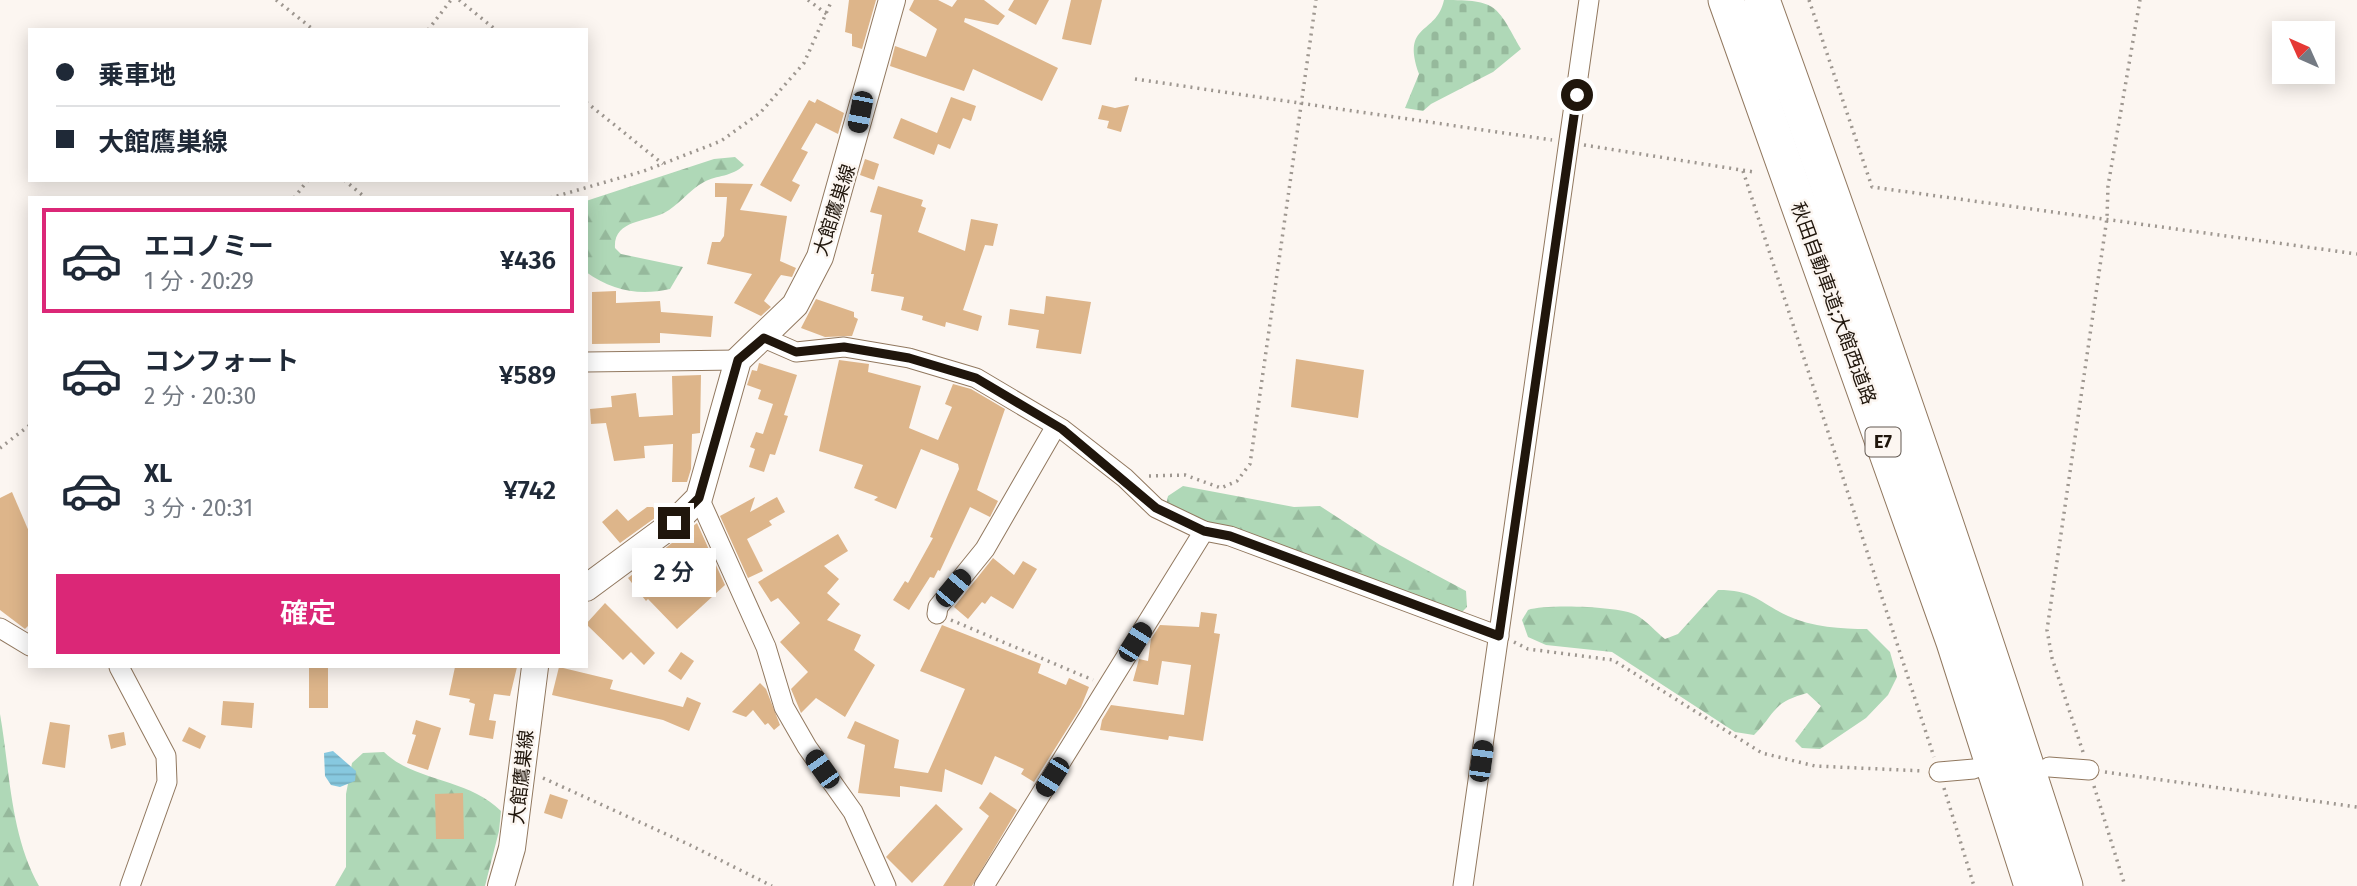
<!DOCTYPE html>
<html lang="ja">
<meta charset="utf-8">
<style>
:root{--surface:#fff;--page:#f6f6f7;--text:#1f2937;--muted:#747a83;--line:#e0e1e3;--accent:#db2777}
body{margin:0;font-family:"Fira Sans","Noto Sans JP",sans-serif;background:var(--page);color:var(--text);height:100vh;display:flex;flex-direction:column;font-size:26px;white-space:nowrap}
*{box-sizing:border-box;margin:0}
p{font-size:23px;color:var(--muted)}
.icon{flex:none;width:38px;height:38px;fill:none;stroke:currentColor;stroke-width:2;stroke-linecap:round;stroke-linejoin:round}
.map{position:relative;flex:1;overflow:hidden}
.details{position:absolute;left:28px;top:196px;width:560px;height:472px;display:flex;flex-direction:column;background:var(--surface);border-radius:0px;box-shadow:0 4px 18px #0003}
.details>*{flex:none}
.top-card{position:absolute;left:28px;top:28px;width:560px;height:154px;border-radius:0px;box-shadow:0 4px 18px #0003;display:grid;align-content:center;height:154px;padding:0 28px;background:var(--surface)}
.needle{width:46px;rotate:315deg}
.fabs{position:absolute;left:2272px;top:21px;display:grid;gap:14px}
.fabs a{display:grid;place-items:center;width:63px;height:63px;border-radius:0px;background:var(--surface);box-shadow:0 4px 18px #0003;font-size:35px}
.end{position:absolute;width:32px;height:32px;margin:-16px;border:9px solid #20160c;background:#fff;box-shadow:0 0 0 4px #fff}
.from{border-radius:50%}
.bubble{position:absolute;height:49px;border-radius:0px;background:var(--surface);box-shadow:0 4px 18px #0003;font-size:23px;font-weight:600;line-height:49px;text-align:center}
.car{position:absolute;width:21px;height:42px;margin:-21px -10px;border-radius:9px;box-shadow:0 0 5px 2px #0007;background:linear-gradient(#222 24%,#8ab4d8 0 40%,#222 0 76%,#8ab4d8 0 86%,#222 0)}
.top-card b{display:flex;align-items:center;gap:24px;height:66px;font-size:26px}
.top-card b+b{border-top:2px solid var(--line)}
.top-card i{width:18px;height:18px;background:var(--text)}
ul{padding:12px 0 0;list-style:none}
li{display:flex;align-items:center;gap:21px;height:105px;margin:0 14px 10px;padding:0 14px;border:4px solid transparent;border-radius:0px}
li div{flex:1}
li b{display:block;font-size:26px}
li em{font-style:normal;font-weight:600}
li.active{border-color:var(--accent)}
li>.icon{width:63px;height:63px;stroke-width:1.5}
.primary-button{display:flex;gap:14px;margin-top:auto;padding:14px 28px}
.primary-button a{flex:1;height:80px;border-radius:0px;background:var(--accent);color:#fff;font-size:28px;font-weight:600;line-height:80px;text-align:center}
.map>svg:first-child{display:block}
.forest{fill:url(#forest-firs)}
.cemetery{fill:url(#cemetery-stones)}
.water{fill:url(#water-rules)}
.building{fill:#ddb58a}
.lines{fill:none;stroke-linecap:round;stroke-linejoin:round}
.minor-casing{stroke:#91785f;stroke-width:21}
.secondary-casing{stroke:#91785f;stroke-width:28}
.motorway-casing{stroke:#91785f;stroke-width:37}
.path{stroke:#9e9790;stroke-width:3.5;stroke-dasharray:2 5;stroke-linecap:butt}
.minor{stroke:#fff;stroke-width:19}
.secondary{stroke:#fff;stroke-width:26}
.motorway{stroke:#fff;stroke-width:35}
.route{stroke:#20160c;stroke-width:9}
.labels{text-anchor:middle;stroke-width:5;stroke-linejoin:round;paint-order:stroke}
.shield{fill:#fcf6f1;stroke:#625951;stroke-width:2}
.shield-label{font-size:18px;font-weight:bold;fill:#20160c}
.street-label{font-size:19px;fill:#20160c;stroke:#fcf6f1}
</style>
<div class="map">
<svg width="2357" height="886" viewBox="0 0 2357 886">
<defs>
<pattern id="forest-firs" width="22" height="20" patternUnits="userSpaceOnUse" patternTransform="scale(1.75)"><rect width="22" height="20" fill="#afd8b7"/><path d="M5 1l3.5 6h-7zM16 11l3.5 6h-7z" fill="#96b99c"/></pattern>
<pattern id="cemetery-stones" width="16" height="16" patternUnits="userSpaceOnUse" patternTransform="scale(1.75)"><rect width="16" height="16" fill="#afd8b7"/><path d="M2 7V4a2 2 0 0 1 4 0v3zM10 15v-3a2 2 0 0 1 4 0v3z" fill="#96b99c"/></pattern>
<pattern id="water-rules" width="6" height="5" patternUnits="userSpaceOnUse" patternTransform="scale(1.75)"><rect width="6" height="5" fill="#87c8df"/><path d="M0 2.5h6" fill="none" stroke="#74abbe"/></pattern>
</defs>
<rect width="100%" height="100%" fill="#fcf6f1"/>
<g class="forest">
<path d="M 735,157 L 744,165 C 732,177 717,175 704,182 C 689,190 678,206 664,213 C 646,222 613,220 615,248 L 621,254 L 683,267 L 670,289 C 640,296 612,291 586,272 L 586,201 L 714,159 Z"/>
<polygon points="1183,486 1294,507 1320,506 1380,545 1466,591 1467,607 1462,612 1220,527 1166,505 1168,496"/>
<path d="M 1718,590 C 1755,590 1758,602 1788,616 C 1812,627 1842,629 1867,629 L 1890,652 L 1897,677 L 1888,695 L 1866,718 L 1820,749 L 1802,748 L 1795,741 L 1821,706 L 1807,693 C 1771,703 1777,712 1754,735 L 1735,732 L 1612,652 L 1546,645 L 1528,637 L 1522,620 L 1528,610 C 1545,604 1619,606 1636,615 C 1646,620 1656,632 1665,639 L 1678,634 Z"/>
<path d="M 0,714 C 10,770 10,835 39,886 L 0,886 Z"/>
<path d="M 384,752 C 415,782 468,778 501,811 L 499,831 L 485,886 L 335,886 L 346,867 L 346,794 L 352,763 L 363,753 Z"/>
</g>
<path class="cemetery" d="M 1444,0 C 1498,0 1496,5 1521,49 L 1493,72 L 1431,104 L 1423,111 L 1405,108 L 1419,74 C 1401,22 1436,36 1444,0 Z"/>
<polygon class="water" points="333,751 356,771 355,781 340,787 331,785 325,776 324,753"/>
<g class="building">
<polygon points="849,0 876,0 862,49 852,46 852,34 845,32"/>
<polygon points="914,0 938,0 952,7 957,0 984,0 1005,16 998,25 965,18 964,22 1058,68 1042,101 973,69 964,91 890,66 895,46 926,57 937,29 909,10"/>
<polygon points="1014,0 1049,0 1036,25 1008,10"/>
<polygon points="1071,0 1102,0 1091,45 1062,39"/>
<polygon points="951,97 976,106 971,121 963,118 950,149 938,144 934,155 893,138 901,118 937,133"/>
<polygon points="817,99 844,113 838,134 816,123 801,149 808,152 792,181 800,185 791,202 760,185 809,100 815,103"/>
<polygon points="1102,105 1115,108 1129,105 1121,132 1107,128 1109,121 1098,119"/>
<polygon points="865,159 879,164 874,180 860,175"/>
<polygon points="715,183 753,184 740,210 787,216 780,261 796,268 792,277 781,275 778,279 764,301 771,307 761,316 734,303 752,274 707,264 712,242 720,242 724,236 727,197 715,197"/>
<polygon points="878,186 923,200 921,206 926,208 918,232 965,251 971,219 998,224 993,246 985,245 963,310 982,316 978,331 946,322 945,327 922,320 923,316 901,310 904,297 871,291 874,274 871,274 882,215 870,212"/>
<polygon points="616,291 616,303 660,301 661,312 713,316 711,337 660,333 660,343 592,344 592,292"/>
<polygon points="1046,296 1091,302 1081,354 1036,348 1039,330 1008,325 1010,309 1044,314"/>
<polygon points="816,299 854,312 854,317 858,319 852,336 825,337 801,328"/>
<polygon points="1296,359 1364,370 1358,418 1291,407"/>
<polygon points="839,360 869,364 868,372 921,386 909,428 938,440 952,407 945,404 953,384 971,389 1005,409 977,490 998,501 990,517 970,507 940,571 938,570 934,578 930,577 909,610 893,600 905,581 908,583 933,538 930,537 959,469 958,464 921,449 896,509 874,500 878,497 854,488 863,465 819,451"/>
<polygon points="759,363 797,375 784,415 788,416 775,455 770,454 764,472 749,467 755,449 750,447 756,432 763,434 773,404 758,399 761,390 747,385 752,370 757,371"/>
<polygon points="701,375 700,433 692,434 691,469 687,482 672,482 673,444 644,446 645,458 614,461 606,423 591,424 590,409 612,407 611,396 636,393 639,417 673,415 672,376"/>
<polygon points="12,492 30,534 30,624 25,629 0,610 0,498"/>
<polygon points="755,497 750,512 777,497 785,512 769,521 772,525 747,539 763,571 748,578 720,516"/>
<polygon points="647,507 653,507 659,515 620,543 602,522 617,509 628,521"/>
<polygon points="697,523 725,585 677,629 648,599 646,601 628,578"/>
<polygon points="838,534 848,551 824,566 839,579 827,593 840,604 827,620 861,635 854,650 875,665 845,717 816,698 801,713 791,689 808,672 780,642 800,623 778,598 771,602 758,582"/>
<polygon points="993,558 1014,575 1023,561 1037,569 1013,609 991,596 985,604 982,602 968,619 954,607"/>
<polygon points="605,603 655,653 644,665 631,652 623,660 586,624"/>
<polygon points="1201,612 1217,614 1214,633 1220,634 1203,741 1169,736 1168,740 1100,730 1102,720 1111,705 1184,715 1191,665 1162,661 1158,685 1133,681 1139,659 1148,661 1151,639 1160,625 1199,627"/>
<polygon points="942,625 1041,664 1038,673 1066,685 1069,678 1089,687 1081,707 1034,782 1021,774 1024,769 995,756 982,785 945,769 942,792 900,786 900,797 858,793 865,745 847,738 855,721 899,740 894,768 928,773 965,689 920,671"/>
<polygon points="681,652 694,661 681,680 668,671"/>
<rect x="309" y="667" width="19" height="41"/>
<polygon points="455,667 517,667 510,696 494,694 489,720 496,721 493,739 469,735 475,704 469,702 470,699 449,695"/>
<polygon points="559,667 613,680 610,689 683,707 687,697 701,703 689,731 663,720 552,695"/>
<polygon points="760,683 766,689 780,725 774,730 768,723 765,725 753,710 746,717 732,712"/>
<polygon points="223,701 254,703 252,728 221,725"/>
<polygon points="416,720 441,728 428,770 407,763 416,735 412,734"/>
<polygon points="50,722 70,725 65,768 42,764"/>
<polygon points="189,727 206,736 200,749 182,741"/>
<polygon points="124,732 126,745 111,749 108,735"/>
<polygon points="990,792 1017,810 972,886 943,886 989,816 979,808"/>
<polygon points="463,793 464,839 436,839 435,794"/>
<polygon points="550,794 568,800 562,819 544,813"/>
<polygon points="936,804 963,829 912,883 886,857"/>
</g>
<g class="lines">
<defs>
<g id="minor">
<polyline points="764,338 796,352 844,347 909,358 976,378 1062,429 1125,478 1156,508 1204,531 1230,536 1499,636"/>
<polyline points="586,362 738,360"/>
<polyline points="699,498 766,647 784,707 807,747 853,812 886,886"/>
<polyline points="937,614 938,607 985,549 1056,426"/>
<polyline points="0,628 30,646"/>
<polyline points="119,667 166,756 167,782 130,886"/>
<polyline points="2049,767 2089,770"/>
<polyline points="1939,772 1974,769"/>
<polyline points="984,886 1204,531"/>
<polyline points="1463,886 1589,0"/>
</g>
<g id="secondary">
<polyline points="586,588 674,523 699,498 738,360 795,305 820,257 892,0"/>
<polyline points="501,886 512,848 535,667"/>
</g>
<g id="motorway">
<polyline points="1726,0 1954,642 2032,886"/>
<path d="M 1762,0 C 1868,294 1970,588 2065,886"/>
</g>
</defs>
<use href="#minor" class="minor-casing"/>
<use href="#secondary" class="secondary-casing"/>
<use href="#motorway" class="motorway-casing"/>
<g class="path">
<polyline points="276,0 314,30"/>
<polyline points="459,0 496,30"/>
<polyline points="808,0 828,15"/>
<polyline points="1809,0 1872,187 2357,254"/>
<polyline points="428,30 451,0"/>
<polyline points="1135,79 1552,140"/>
<polyline points="586,102 663,164"/>
<polyline points="1584,145 1754,172"/>
<polyline points="1743,171 1934,757"/>
<polyline points="344,180 366,198"/>
<polyline points="294,198 308,180"/>
<polyline points="550,198 644,171 721,141 760,113 804,63 832,0"/>
<polyline points="0,448 30,425"/>
<polyline points="1149,476 1185,475 1221,488 1237,481 1250,464 1316,0"/>
<polyline points="951,620 1093,680"/>
<polyline points="1514,642 1528,649 1613,660 1762,753 1815,766 1924,771"/>
<polyline points="2083,752 2052,658 2047,630 2107,218 2108,186 2140,0"/>
<polyline points="2105,772 2357,807"/>
<polyline points="543,778 690,845 772,886"/>
<polyline points="2094,786 2125,886"/>
<polyline points="1944,788 1974,886"/>
</g>
<use href="#minor" class="minor"/>
<use href="#secondary" class="secondary"/>
<use href="#motorway" class="motorway"/>
</g>
<g class="lines">
<polyline class="route" points="674,523 699,498 738,360 764,338 796,352 844,347 909,358 976,378 1062,429 1156,508 1204,531 1230,536 1499,636 1577,95"/>
</g>
<g class="labels">
<rect class="shield" x="1865.5" y="427.5" width="35" height="29" rx="5"/>
<g class="shield-label">
<text x="1883" y="448">E7</text>
</g>
<g class="street-label">
<text transform="translate(834 210) rotate(-72)" y="7">大館鷹巣線</text>
<text transform="translate(1834 303) rotate(70)" y="7">秋田自動車道;大館西道路</text>
<text transform="translate(521 777) rotate(-84)" y="7">大館鷹巣線</text>
</g>
</g>
</svg>
<div class="fabs">
<a><svg class="needle" viewBox="-14 -14 28 28"><path d="M0-13l5 13h-10z" fill="#e53935"/><path d="M0 13l5-13h-10z" fill="#747a83"/></svg></a>
</div>
<i class="end from" style="left:1577px;top:95px"></i>
<i class="end" style="left:674px;top:523px"></i>
<div class="bubble" style="left:632px;top:548px;width:84px">2 分</div>
<i class="car" style="left:860px;top:112px;rotate:191deg"></i>
<i class="car" style="left:953px;top:588px;rotate:40deg"></i>
<i class="car" style="left:1135px;top:642px;rotate:32deg"></i>
<i class="car" style="left:1481px;top:761px;rotate:8deg"></i>
<i class="car" style="left:822px;top:769px;rotate:325deg"></i>
<i class="car" style="left:1052px;top:777px;rotate:212deg"></i>
<div class="top-card">
<b><i class="from"></i>乗車地</b>
<b><i></i>大館鷹巣線</b>
</div>
<section class="details">
<ul>
<li class="active"><svg class="icon" aria-label="car" viewBox="0 0 24 24"><path d="M5 17H2v-5l4-1 3-4h7l3 4 3 1v5h-3M9 17h6M6 11h13"/><circle cx="7" cy="17" r="2"/><circle cx="17" cy="17" r="2"/></svg><div><b>エコノミー</b><p>1 分 · 20:29</p></div><em>¥436</em></li>
<li><svg class="icon" aria-label="car" viewBox="0 0 24 24"><path d="M5 17H2v-5l4-1 3-4h7l3 4 3 1v5h-3M9 17h6M6 11h13"/><circle cx="7" cy="17" r="2"/><circle cx="17" cy="17" r="2"/></svg><div><b>コンフォート</b><p>2 分 · 20:30</p></div><em>¥589</em></li>
<li><svg class="icon" aria-label="car" viewBox="0 0 24 24"><path d="M5 17H2v-5l4-1 3-4h7l3 4 3 1v5h-3M9 17h6M6 11h13"/><circle cx="7" cy="17" r="2"/><circle cx="17" cy="17" r="2"/></svg><div><b>XL</b><p>3 分 · 20:31</p></div><em>¥742</em></li>
</ul>
<div class="primary-button"><a>確定</a></div>
</section>
</div>
